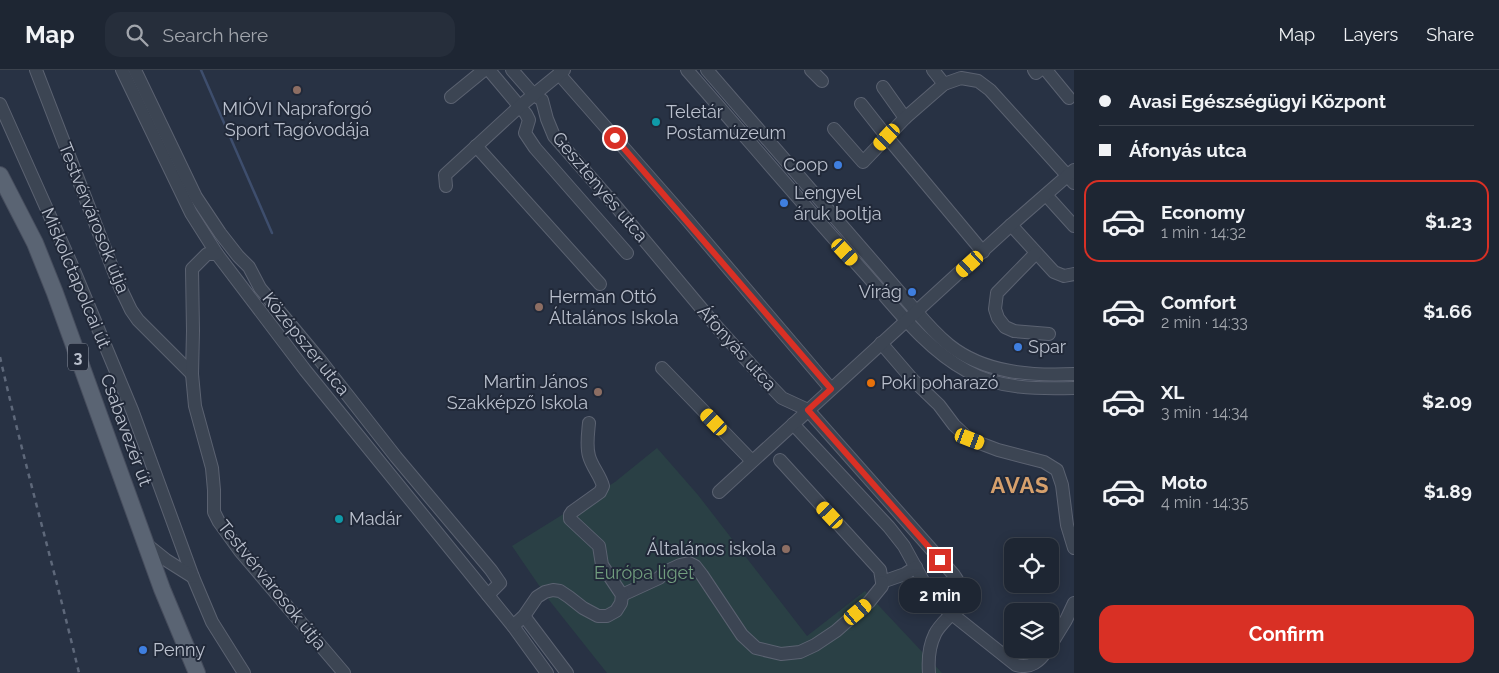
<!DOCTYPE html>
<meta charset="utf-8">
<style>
:root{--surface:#1e2633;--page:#262e3b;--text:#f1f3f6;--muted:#a1a5ac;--line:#3c434e;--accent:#d93025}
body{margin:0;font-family:Raleway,sans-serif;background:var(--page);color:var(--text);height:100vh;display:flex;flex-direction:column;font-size:19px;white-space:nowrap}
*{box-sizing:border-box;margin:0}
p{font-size:16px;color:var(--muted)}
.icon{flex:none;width:28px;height:28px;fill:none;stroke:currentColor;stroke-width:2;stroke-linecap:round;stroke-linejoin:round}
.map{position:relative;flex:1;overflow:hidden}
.side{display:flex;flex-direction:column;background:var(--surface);width:425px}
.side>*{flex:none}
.hud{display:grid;align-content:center;height:110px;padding:0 25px;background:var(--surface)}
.tools{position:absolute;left:1004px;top:468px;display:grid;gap:10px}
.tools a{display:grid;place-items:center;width:55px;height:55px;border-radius:10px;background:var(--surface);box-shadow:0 2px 12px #0003,0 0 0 1px var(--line);font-size:25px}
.end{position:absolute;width:22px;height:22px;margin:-11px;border:6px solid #d93025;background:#fff;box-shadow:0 0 0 2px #fff}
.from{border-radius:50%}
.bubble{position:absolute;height:35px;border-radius:15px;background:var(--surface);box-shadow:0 2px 12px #0003,0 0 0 1px var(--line);font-size:16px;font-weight:700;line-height:35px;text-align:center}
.car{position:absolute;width:15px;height:30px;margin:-15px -8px;border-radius:6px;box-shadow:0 0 4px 1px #0007;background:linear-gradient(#f5c518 24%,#345 0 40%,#f5c518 0 76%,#345 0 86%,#f5c518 0)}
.hud b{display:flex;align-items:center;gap:18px;height:48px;font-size:19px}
.hud b+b{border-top:1px solid var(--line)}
.hud i{width:12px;height:12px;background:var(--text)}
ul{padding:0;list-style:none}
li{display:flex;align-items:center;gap:15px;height:82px;margin:0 10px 8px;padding:0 15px;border:2px solid transparent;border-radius:15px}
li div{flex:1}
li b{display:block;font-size:19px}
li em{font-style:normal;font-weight:700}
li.active{border-color:var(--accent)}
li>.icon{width:45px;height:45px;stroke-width:1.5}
.cta{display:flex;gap:10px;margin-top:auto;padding:10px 25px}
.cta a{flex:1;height:58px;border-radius:15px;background:var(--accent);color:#fff;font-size:20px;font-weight:700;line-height:58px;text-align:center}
header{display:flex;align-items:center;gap:30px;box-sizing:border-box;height:70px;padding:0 25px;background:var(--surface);border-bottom:1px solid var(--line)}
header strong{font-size:24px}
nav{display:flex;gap:28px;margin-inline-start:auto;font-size:18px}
.search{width:350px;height:45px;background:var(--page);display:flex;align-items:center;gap:12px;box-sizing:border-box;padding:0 18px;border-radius:15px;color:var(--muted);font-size:19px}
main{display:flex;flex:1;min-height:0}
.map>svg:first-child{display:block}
.green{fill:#2a4045}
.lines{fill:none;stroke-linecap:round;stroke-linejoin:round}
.stream{stroke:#3e4e6d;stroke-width:2.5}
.minor-casing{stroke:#5b6271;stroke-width:14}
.major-casing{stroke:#464d5d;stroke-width:18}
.minor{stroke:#3c4553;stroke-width:12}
.major{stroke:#5a6473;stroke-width:16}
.rail{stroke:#5e687a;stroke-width:2.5;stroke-dasharray:5 5;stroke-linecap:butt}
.route{stroke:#d93025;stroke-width:6}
.education-dot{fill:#8d6e63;stroke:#212939;stroke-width:2}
.culture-dot{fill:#0f9aa8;stroke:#212939;stroke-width:2}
.shop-dot{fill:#3f7fe0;stroke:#212939;stroke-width:2}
.food-dot{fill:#e8710a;stroke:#212939;stroke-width:2}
.labels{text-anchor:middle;stroke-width:4;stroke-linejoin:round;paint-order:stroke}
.shield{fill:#212939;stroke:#8c93a1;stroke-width:1}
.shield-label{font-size:16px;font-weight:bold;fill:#bac0cd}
.poi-label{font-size:18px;fill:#bac0cd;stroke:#212939;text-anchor:start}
.street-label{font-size:18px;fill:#bac0cd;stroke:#212939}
.park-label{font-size:18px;fill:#719d7e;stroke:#212939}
.district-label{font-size:22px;font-weight:bold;letter-spacing:1px;fill:#d6a06c;stroke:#212939}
</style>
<header>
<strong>Map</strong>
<div class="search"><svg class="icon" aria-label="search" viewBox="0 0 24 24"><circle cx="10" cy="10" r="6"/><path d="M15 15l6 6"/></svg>Search here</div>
<nav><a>Map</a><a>Layers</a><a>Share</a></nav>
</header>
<main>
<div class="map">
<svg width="1074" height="603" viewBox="0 0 1074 603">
<rect width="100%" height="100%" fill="#283244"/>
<polygon class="green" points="657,378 698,425 807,566 865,521 942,603 607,603 549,530 512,476 615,412"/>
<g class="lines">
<polyline class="stream" points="201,0 272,163"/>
<defs>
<g id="minor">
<polyline points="36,0 119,215 131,240 138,250 192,304"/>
<polyline points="122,0 191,143 217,184 305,300 513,556 547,603"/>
<polyline points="135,0 196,127 220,163 238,186 249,197 260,218 320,290 396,387 491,500 500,513 488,525"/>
<polyline points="489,0 526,44 529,50 525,63 535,78 627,183"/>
<path d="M 512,0 L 534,25 L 542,30 L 547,49 L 554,66 L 614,134 L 717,257 L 761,306 L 782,328 L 808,340 L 954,505 C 957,510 964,519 963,526 C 962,538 940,552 935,564 C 929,576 928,590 929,603"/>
<path d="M 687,0 C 746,67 804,136 864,202 C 895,237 925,278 967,301 C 998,319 1039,319 1074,318"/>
<path d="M 707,0 L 916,241 C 926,253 937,265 949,275 C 984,303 1031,306 1074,304"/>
<polyline points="811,0 822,11"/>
<polyline points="933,0 944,14"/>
<polyline points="1034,0 1036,3 1040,0"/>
<polyline points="1046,0 1069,28"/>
<polyline points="559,4 688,151 831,319"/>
<polyline points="883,17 905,48"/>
<polyline points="451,27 484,0"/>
<polyline points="0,34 70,191 132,340 193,507 212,552 244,603"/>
<polyline points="861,34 887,67 983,182"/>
<polyline points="834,59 863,92 905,48 944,14 961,8 978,11 990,20 1074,113"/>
<polyline points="476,76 600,214"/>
<polyline points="446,116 445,105 520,36 564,0"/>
<polyline points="1046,125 1074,156"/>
<polyline points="1011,155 1054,202 1064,206 1074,204"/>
<polyline points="1036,183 997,223 995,239 998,248 1005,257 1014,261 1049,264"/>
<polyline points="217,184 207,184 192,199 193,261 192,304 195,336 212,398 214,420 214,442 219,452 240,481 344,603"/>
<polyline points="881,273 912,309 939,335 954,355 969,369 998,380 1044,392 1057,400 1062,415 1067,455 1074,478"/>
<polyline points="662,298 752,391"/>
<path d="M 793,354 L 889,457 L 904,476 L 927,518 L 942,536 L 1016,595 C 1031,599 1040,591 1048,579"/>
<polyline points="780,390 880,500 882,512 905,504 916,497"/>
<polyline points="719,422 1011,155 1074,100"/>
<polyline points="146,474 166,490 193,507"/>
<polyline points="622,525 659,508 665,502 680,495 689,493 695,496 702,505 742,565 756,578 781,584 800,582 815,575 836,561 869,532 882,516 882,512"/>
<polyline points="524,546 567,603"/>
<path d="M 513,556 L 524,546 L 537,527 L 545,522 L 553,520 L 560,521 L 569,527 L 583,538 L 598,546 L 607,546 L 616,541 L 621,533 L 622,525 L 602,495 L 599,476 L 570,449 L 570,445 L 572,442 L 600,422 L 603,416 C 600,405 592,397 589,386 C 586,376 588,364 589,353"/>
<polyline points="1050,576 1066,550 1074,533"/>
</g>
<polyline id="major" points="0,105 35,173 55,223 162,519 197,603"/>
</defs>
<use href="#minor" class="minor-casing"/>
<use href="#major" class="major-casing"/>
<use href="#minor" class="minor"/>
<use href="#major" class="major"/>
<path class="rail" d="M 0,287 C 24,393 54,497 79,603"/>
</g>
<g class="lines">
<polyline class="route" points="615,68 831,319 808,340 940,490"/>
</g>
<g class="education-dot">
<circle cx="297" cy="20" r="5"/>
<circle cx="539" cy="237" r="5"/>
<circle cx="598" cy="322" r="5"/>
<circle cx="786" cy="479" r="5"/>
</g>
<g class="culture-dot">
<circle cx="656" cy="52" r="5"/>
<circle cx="339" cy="449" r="5"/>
</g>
<g class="shop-dot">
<circle cx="838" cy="95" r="5"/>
<circle cx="784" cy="133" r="5"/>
<circle cx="912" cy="222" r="5"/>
<circle cx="1018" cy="277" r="5"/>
<circle cx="143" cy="580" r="5"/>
</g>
<circle class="food-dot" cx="871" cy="313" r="5"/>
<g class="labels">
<rect class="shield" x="68" y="273.5" width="20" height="27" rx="4"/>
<g class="shield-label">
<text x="78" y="293">3</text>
</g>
<g class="poi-label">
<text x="297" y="45" text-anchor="middle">MIÓVI Napraforgó<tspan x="297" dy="21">Sport Tagóvodája</tspan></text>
<text x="666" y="48">Teletár<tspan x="666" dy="21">Postamúzeum</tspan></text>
<text x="828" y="101" text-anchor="end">Coop</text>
<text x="794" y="129">Lengyel<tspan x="794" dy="21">áruk boltja</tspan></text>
<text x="902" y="228" text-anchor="end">Virág</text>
<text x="549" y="233">Herman Ottó<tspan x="549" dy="21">Általános Iskola</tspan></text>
<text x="1028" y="283">Spar</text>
<text x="588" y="318" text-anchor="end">Martin János<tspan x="588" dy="21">Szakképző Iskola</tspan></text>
<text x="881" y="319">Poki poharazó</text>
<text x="349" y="455">Madár</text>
<text x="776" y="485" text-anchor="end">Általános iskola</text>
<text x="153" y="586">Penny</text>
</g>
<g class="street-label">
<text transform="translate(600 117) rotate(50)" y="6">Gesztenyés utca</text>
<text transform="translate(94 148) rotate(68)" y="6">Testvérvárosok útja</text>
<text transform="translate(76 208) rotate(67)" y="6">Miskolctapolcai út</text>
<text transform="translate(306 274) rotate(51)" y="6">Középszer utca</text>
<text transform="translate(737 278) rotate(48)" y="6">Áfonyás utca</text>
<text transform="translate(126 360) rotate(70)" y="6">Csabavezér út</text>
<text transform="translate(272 515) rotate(51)" y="6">Testvérvárosok útja</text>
</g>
<g class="park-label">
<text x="644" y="509">Európa liget</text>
</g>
<g class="district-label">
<text x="1020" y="423">AVAS</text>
</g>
</g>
</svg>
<div class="tools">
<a><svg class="icon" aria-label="locate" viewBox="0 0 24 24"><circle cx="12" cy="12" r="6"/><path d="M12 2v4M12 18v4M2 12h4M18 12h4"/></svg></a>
<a><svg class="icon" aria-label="layers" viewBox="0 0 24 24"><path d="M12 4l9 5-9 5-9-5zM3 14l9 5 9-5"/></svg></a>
</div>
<i class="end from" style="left:615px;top:68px"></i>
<i class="end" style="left:940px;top:490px"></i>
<div class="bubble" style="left:899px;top:508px;width:82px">2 min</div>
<i class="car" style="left:887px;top:67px;rotate:223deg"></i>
<i class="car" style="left:845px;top:182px;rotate:137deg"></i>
<i class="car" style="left:970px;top:194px;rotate:228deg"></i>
<i class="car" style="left:714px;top:352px;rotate:316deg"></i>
<i class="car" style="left:970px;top:369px;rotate:111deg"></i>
<i class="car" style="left:830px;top:445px;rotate:317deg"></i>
<i class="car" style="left:858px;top:542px;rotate:50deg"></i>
</div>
<section class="side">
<div class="hud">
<b><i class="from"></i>Avasi Egészségügyi Központ</b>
<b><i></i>Áfonyás utca</b>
</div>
<ul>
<li class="active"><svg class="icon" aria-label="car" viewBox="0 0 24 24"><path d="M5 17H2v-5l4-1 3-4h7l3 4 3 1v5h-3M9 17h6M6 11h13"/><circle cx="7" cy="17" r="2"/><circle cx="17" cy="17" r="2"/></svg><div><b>Economy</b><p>1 min · 14:32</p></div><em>$1.23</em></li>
<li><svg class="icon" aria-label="car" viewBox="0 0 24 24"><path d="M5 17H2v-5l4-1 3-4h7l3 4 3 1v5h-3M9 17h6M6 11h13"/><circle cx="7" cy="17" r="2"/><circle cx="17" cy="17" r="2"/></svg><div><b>Comfort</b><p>2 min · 14:33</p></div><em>$1.66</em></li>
<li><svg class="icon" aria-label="car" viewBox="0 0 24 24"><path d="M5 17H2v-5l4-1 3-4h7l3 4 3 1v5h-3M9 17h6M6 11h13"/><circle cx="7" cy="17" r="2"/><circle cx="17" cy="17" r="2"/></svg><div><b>XL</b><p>3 min · 14:34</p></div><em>$2.09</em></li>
<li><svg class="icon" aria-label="car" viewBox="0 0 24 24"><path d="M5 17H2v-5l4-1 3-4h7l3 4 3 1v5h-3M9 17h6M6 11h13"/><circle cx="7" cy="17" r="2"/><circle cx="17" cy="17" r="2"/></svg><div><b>Moto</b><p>4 min · 14:35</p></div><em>$1.89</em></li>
</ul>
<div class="cta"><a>Confirm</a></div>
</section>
</main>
